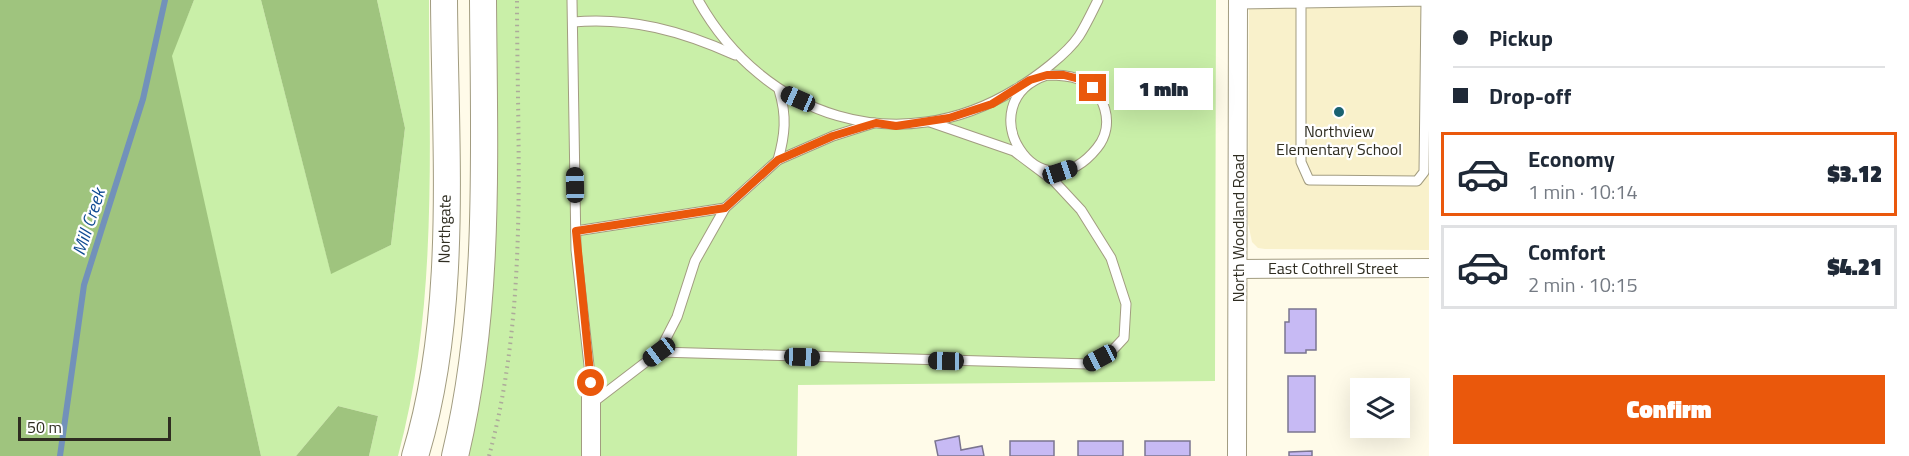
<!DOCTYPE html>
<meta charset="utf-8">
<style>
:root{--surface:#fff;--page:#f6f6f7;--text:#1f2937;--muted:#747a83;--line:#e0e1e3;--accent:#ea580c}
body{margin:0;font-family:"Titillium Web",sans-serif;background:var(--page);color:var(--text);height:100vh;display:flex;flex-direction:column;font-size:22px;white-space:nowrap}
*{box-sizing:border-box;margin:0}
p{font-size:20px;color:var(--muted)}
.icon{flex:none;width:33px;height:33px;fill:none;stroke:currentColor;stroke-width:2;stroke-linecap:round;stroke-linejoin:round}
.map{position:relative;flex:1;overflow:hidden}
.drawer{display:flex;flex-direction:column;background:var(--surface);width:480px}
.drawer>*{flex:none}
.top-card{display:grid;align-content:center;height:132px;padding:0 24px;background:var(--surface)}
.tools{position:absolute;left:1350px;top:378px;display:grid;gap:12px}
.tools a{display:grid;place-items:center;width:60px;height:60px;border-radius:0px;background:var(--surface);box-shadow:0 6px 24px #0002;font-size:30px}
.scale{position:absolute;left:18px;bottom:15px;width:153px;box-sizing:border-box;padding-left:6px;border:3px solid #2f2d21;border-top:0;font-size:16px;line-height:21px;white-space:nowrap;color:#2f2d21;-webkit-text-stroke:4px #fff;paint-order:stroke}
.end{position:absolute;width:27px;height:27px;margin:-14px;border:8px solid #ea580c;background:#fff;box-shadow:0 0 0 3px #fff}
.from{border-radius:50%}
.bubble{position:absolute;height:42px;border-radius:0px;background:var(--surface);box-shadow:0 6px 24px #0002;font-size:20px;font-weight:800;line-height:42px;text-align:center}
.car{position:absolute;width:18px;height:36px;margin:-18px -9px;border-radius:8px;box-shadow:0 0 4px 2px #0007;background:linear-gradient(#222 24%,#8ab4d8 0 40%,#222 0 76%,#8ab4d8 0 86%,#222 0)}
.top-card b{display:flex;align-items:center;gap:21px;height:57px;font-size:22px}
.top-card b+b{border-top:2px solid var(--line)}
.top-card i{width:15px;height:15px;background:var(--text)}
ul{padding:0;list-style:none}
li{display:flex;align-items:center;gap:18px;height:84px;margin:0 12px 9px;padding:0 12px;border:3px solid var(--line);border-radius:0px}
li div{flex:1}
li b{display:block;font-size:22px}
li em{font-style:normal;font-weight:800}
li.on{border-color:var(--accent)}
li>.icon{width:54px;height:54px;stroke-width:1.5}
.cta{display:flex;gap:12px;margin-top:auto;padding:12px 24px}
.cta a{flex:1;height:69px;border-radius:0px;background:var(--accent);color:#fff;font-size:24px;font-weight:800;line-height:69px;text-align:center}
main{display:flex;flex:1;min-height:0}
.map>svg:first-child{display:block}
.built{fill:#f9f1cb}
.green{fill:#c9efa8}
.forest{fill:#9fc47e}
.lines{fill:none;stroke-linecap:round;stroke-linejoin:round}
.stream{stroke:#7291ba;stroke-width:6}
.building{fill:#c7baf4;stroke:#7b7590;stroke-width:1.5}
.service-casing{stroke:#a29c80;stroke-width:11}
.minor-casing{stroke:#a29c80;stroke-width:20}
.secondary-casing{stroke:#a29c80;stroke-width:28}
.path{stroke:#adaa9a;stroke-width:4;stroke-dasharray:1.5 4.5;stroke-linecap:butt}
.service{stroke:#fff;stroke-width:9}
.minor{stroke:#fff;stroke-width:18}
.secondary{stroke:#fff;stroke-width:26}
.route{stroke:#ea580c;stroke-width:8}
.poi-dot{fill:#1a6271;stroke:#fff;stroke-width:2}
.labels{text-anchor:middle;stroke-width:4.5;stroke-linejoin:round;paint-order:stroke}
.poi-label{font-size:16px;fill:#2f2d21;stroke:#fff}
.street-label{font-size:16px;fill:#2f2d21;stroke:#fff}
.water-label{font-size:18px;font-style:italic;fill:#104b92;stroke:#fff}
</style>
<main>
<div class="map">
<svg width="1429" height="456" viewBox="0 0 1429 456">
<rect width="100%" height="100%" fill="#fffbe9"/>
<polygon class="built" points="1249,0 1429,0 1429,250 1265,249 1258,248 1252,242 1248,223"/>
<g class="green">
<path d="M 194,0 L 261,0 L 331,273 L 391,245 L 405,128 L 377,0 L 429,0 C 429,153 438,307 398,456 L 369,456 L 378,416 L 338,406 L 296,456 L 261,456 L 171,56 Z"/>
<path d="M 494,0 L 1216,0 L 1215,381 L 798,385 L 797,456 L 467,456 C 477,408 487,361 491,312 C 500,208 495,104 494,0 Z"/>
</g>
<g class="forest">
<polygon points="0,0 194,0 172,56 261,456 0,456"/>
<polygon points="261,0 377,0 405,128 391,245 331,274"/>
<polygon points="338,406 378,416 369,456 296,456"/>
</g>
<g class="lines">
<polyline class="stream" points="60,456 84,285 143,99 165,0"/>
</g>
<g class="building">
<polygon points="1289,309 1316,309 1316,350 1306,350 1306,353 1285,353 1285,322 1289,322"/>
<rect x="1288" y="376" width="27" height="56"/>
<polygon points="959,436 961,450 982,446 984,456 938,456 935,441"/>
<rect x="1010" y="441" width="44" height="15"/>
<rect x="1078" y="441" width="45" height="15"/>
<rect x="1145" y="441" width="45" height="15"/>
<polygon points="1312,451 1312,456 1289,456 1289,452"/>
</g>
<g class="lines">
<defs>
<g id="service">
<polyline points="572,0 576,250 591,383"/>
<path d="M 698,0 C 764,118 899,161 1016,89 C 1035,78 1067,54 1079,36 C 1086,25 1092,12 1098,0"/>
<polyline points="1238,4 1426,1 1424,172 1417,181 1309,180 1301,162 1301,1"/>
<path d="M 573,22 C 631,17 682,31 735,55"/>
<path d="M 1047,75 C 1058,75 1068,75 1078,79 C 1105,90 1116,125 1097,148 C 1038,221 966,102 1047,75 Z"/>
<path d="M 778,160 C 785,135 787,116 779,90"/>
<polyline points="576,231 725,208"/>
<polyline points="659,352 677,317 695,261 725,208 778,160 833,136 874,123"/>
<polyline points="591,404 659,352 1089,364 1110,353 1124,338 1126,304 1111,258 1081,210 1054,181 1014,151 930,122"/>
</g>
<g id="minor">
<polyline points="1238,269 1429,268"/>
<polyline points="591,383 591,456"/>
<polyline points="1237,456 1238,0"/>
</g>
<g id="secondary">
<path d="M 415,456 C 459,313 445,149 444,0"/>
<path d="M 455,456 C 491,306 484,153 483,0"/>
</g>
</defs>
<use href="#service" class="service-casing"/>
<use href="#minor" class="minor-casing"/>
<use href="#secondary" class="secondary-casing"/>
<path class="path" d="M 489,456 C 529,308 517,152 517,0"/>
<use href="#service" class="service"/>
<use href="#minor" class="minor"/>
<use href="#secondary" class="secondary"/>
</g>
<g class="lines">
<polyline class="route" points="591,383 576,231 725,208 778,160 833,136 876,123 896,126 949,118 992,104 1030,80 1047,75 1064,75 1079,79 1093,88"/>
</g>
<circle class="poi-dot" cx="1339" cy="112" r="6"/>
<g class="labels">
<g class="poi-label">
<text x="1339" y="137">Northview<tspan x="1339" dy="18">Elementary School</tspan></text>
</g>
<g class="street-label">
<text transform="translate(1238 228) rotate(-90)" y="6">North Woodland Road</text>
<text transform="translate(444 229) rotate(-89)" y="6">Northgate</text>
<text x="1333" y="274">East Cothrell Street</text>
</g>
<g class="water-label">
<text transform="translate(89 222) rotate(-72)" y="6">Mill Creek</text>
</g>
</g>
</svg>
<div class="tools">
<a><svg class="icon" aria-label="layers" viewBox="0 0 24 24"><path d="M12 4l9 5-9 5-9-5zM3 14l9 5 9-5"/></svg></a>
</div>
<div class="scale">50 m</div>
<i class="end from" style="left:591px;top:383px"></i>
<i class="end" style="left:1093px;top:88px"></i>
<div class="bubble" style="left:1114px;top:68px;width:99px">1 min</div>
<i class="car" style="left:798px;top:99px;rotate:294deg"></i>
<i class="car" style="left:1060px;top:172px;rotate:72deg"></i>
<i class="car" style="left:575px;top:185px;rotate:359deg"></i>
<i class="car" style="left:659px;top:352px;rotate:233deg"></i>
<i class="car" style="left:802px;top:357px;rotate:92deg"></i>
<i class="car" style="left:1100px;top:358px;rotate:242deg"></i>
<i class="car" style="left:946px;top:361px;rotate:271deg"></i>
</div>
<section class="drawer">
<div class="top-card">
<b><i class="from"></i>Pickup</b>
<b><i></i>Drop-off</b>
</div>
<ul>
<li class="on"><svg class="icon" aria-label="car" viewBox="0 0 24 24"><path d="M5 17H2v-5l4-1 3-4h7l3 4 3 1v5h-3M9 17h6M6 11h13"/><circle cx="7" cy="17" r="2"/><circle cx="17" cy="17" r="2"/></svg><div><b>Economy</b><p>1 min · 10:14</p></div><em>$3.12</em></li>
<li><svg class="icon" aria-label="car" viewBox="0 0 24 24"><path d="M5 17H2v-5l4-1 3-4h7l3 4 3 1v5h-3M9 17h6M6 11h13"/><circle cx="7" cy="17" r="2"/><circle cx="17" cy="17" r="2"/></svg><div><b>Comfort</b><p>2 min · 10:15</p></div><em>$4.21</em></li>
</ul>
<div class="cta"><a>Confirm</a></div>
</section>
</main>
